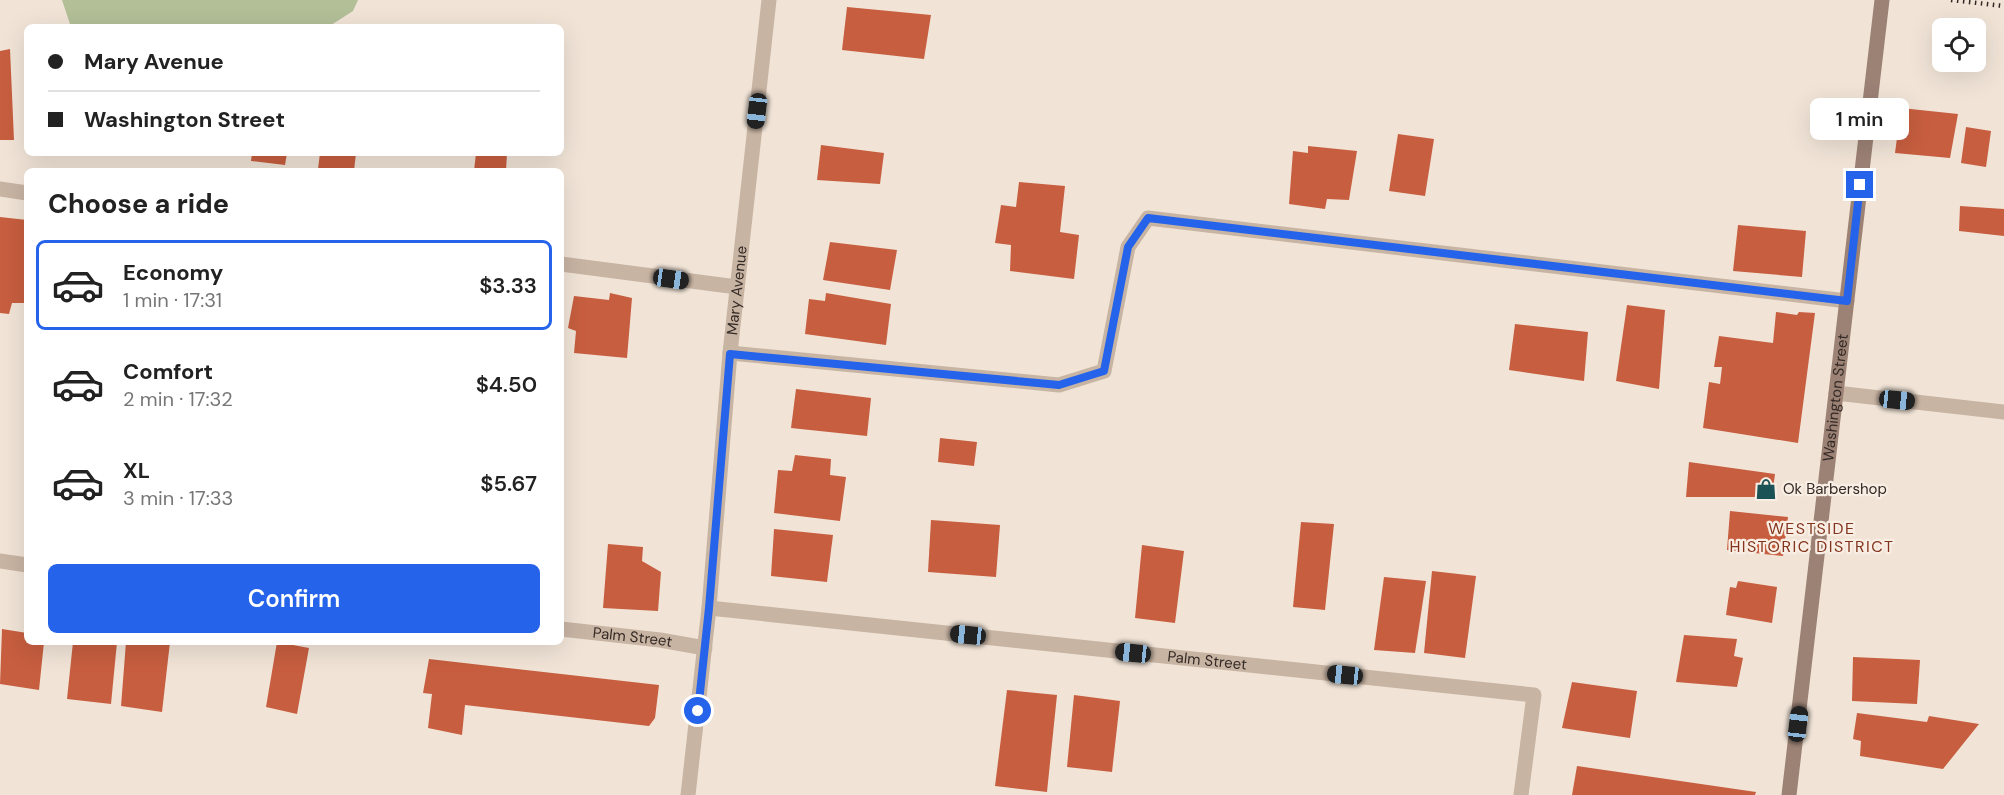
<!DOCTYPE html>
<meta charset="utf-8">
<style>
:root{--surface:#fff;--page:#f2f2f2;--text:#222;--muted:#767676;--line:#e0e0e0;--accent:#2563eb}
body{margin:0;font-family:"DM Sans",sans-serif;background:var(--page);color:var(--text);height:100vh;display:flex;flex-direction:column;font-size:22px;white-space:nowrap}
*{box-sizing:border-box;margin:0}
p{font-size:20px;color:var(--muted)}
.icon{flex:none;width:33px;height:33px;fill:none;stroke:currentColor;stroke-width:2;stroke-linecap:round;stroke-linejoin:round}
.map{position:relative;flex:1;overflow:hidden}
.panel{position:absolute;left:24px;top:168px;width:540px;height:477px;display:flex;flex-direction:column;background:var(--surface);border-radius:9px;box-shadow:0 6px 24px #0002}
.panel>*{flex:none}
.hud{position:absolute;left:24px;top:24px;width:540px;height:132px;border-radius:9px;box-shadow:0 6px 24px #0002;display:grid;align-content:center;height:132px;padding:0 24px;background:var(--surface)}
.buttons{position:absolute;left:1932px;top:18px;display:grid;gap:12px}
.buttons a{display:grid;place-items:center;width:54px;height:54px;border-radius:9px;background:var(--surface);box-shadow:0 6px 24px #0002;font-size:30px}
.end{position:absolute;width:27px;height:27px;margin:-14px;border:8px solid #2563eb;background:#fff;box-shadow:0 0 0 3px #fff}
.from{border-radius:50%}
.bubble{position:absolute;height:42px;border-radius:9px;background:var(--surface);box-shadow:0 6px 24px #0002;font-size:20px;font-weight:600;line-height:42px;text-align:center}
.car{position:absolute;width:18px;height:36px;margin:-18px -9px;border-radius:8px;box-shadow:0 0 4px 2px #0007;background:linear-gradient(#222 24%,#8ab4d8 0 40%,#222 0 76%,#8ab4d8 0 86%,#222 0)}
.hud b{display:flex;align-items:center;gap:21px;height:57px;font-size:22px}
.hud b+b{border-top:2px solid var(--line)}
.hud i{width:15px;height:15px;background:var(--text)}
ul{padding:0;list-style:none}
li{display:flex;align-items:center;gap:18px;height:90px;margin:0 12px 9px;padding:0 12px;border:3px solid transparent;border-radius:9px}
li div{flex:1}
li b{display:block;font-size:22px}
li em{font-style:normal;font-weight:600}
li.active{border-color:var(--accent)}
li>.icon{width:54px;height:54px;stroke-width:1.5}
h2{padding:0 24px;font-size:27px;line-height:72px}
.action{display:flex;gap:12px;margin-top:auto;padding:12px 24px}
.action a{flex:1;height:69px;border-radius:9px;background:var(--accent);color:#fff;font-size:24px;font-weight:600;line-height:69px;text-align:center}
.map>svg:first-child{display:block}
.green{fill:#b2bf97}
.building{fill:#c75e3f}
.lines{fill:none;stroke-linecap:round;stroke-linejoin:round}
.street{stroke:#c8b4a3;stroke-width:15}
.secondary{stroke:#9c8275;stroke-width:15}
.rail{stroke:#332925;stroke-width:4.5;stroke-dasharray:1.5 4.5;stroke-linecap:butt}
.route{stroke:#2563eb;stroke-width:8}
.labels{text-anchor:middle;stroke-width:4.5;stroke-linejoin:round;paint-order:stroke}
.street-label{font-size:15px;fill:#332925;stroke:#f9eee3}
.poi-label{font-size:15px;fill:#332925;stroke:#f9eee3;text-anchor:start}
.neighbourhood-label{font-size:16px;letter-spacing:1.5px;fill:#83341e;stroke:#f9eee3}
</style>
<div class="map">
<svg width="2004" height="795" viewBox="0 0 2004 795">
<rect width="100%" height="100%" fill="#f1e4d7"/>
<polygon class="green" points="62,0 358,0 353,11 328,27 71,27"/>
<g class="building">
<polygon points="847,7 931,15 924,59 842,50"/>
<polygon points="10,49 14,140 0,140 0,51"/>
<polygon points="1901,108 1958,114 1950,158 1895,153"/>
<polygon points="1966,127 1991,131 1986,167 1961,163"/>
<polygon points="1398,134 1434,139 1425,196 1389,191"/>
<polygon points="821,145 884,153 880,184 817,180"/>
<polygon points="1308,146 1357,151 1349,200 1327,199 1325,209 1289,204 1293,151 1308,153"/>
<polygon points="252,153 287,153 285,165 251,161"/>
<polygon points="320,153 356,153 354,171 318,169"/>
<polygon points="476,153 507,153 506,171 474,171"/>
<polygon points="1019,182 1065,186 1060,232 1079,235 1074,279 1010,271 1011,245 995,243 1001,205 1016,207"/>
<polygon points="1960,206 2004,209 2004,236 1959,231"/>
<polygon points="0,217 27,220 27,303 12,303 9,314 0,313"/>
<polygon points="1738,225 1806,231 1802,277 1733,271"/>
<polygon points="830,242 897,250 890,290 823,280"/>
<polygon points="610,293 632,298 627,358 574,353 576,331 568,328 574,296 609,300"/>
<polygon points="826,293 891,304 886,345 805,334 809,299 825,301"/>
<polygon points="1627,305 1665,310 1659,389 1616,381"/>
<polygon points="1776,312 1797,315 1799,312 1815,313 1798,443 1703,428 1709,382 1720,384 1722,367 1714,367 1719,336 1773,343"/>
<polygon points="1515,324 1588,332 1584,381 1509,370"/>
<polygon points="796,389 871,398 867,436 791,428"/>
<polygon points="940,438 977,442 974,466 938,462"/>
<polygon points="795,455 831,459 830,475 846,477 840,521 774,513 778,470 792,471"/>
<polygon points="1689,462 1775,474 1772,497 1686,497"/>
<polygon points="1730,511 1788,517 1783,556 1727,550"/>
<polygon points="931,520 1000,525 996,577 928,572"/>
<polygon points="1301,522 1334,524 1325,610 1293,607"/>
<polygon points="774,529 833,535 827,582 771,576"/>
<polygon points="608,544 643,547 642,561 661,572 658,611 603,608"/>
<polygon points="1142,545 1184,551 1175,623 1135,618"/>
<polygon points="1432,571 1476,576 1465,658 1424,653"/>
<polygon points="1384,577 1426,581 1415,653 1374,650"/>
<polygon points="1738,581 1777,587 1772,623 1726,615 1730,587 1736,588"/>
<polygon points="2,629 27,633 27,642 44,642 39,690 0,684"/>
<polygon points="1684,635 1737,639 1734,656 1743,658 1737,687 1676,682"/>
<polygon points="73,642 117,642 111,704 67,699"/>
<polygon points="126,642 170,642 162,712 121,706"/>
<polygon points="277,642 309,648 297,714 266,707"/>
<polygon points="1853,657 1920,660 1917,704 1852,701"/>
<polygon points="429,659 659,685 655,718 649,726 465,705 462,735 428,728 432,694 423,693"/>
<polygon points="1572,682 1637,691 1630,738 1562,728"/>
<polygon points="1007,690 1057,695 1047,792 995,786"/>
<polygon points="1074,695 1120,701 1112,772 1067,767"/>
<polygon points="1857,713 1927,722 1929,716 1979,724 1943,769 1860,756 1861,741 1853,739"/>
<polygon points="1577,766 1756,792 1755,795 1572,795"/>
</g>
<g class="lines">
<g class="street">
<polyline points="0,189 27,193"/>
<polyline points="561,264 737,287"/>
<polyline points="730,353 1059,385 1104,371 1128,247 1148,218 1847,301"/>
<polyline points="1836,393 2004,412"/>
<polyline points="0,561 27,565"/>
<path id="s1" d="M 709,608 L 1534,695 L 1521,795"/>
<path id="s2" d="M 561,629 L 660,640 L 705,648"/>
<path id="s3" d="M 688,795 L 709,608 L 730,353 L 769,0"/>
</g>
<path class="secondary" id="s4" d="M 1789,795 L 1882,0"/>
<polyline class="rail" points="1951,0 2004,6"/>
</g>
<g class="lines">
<polyline class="route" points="698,711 709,608 730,354 1059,385 1104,371 1128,247 1148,218 1847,301 1860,185"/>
</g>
<defs>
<symbol id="shop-bare" viewBox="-9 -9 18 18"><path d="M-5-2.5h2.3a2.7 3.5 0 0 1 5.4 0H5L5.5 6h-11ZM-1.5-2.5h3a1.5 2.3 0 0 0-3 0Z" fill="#1b5255" stroke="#f9eee3" stroke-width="2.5" paint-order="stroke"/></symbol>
</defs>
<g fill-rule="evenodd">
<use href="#shop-bare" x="1751" y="474" width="30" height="30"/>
</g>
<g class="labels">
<g class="street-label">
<text dy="5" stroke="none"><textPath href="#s3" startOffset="507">Mary Avenue</textPath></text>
<text dy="5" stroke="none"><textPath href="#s4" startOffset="400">Washington Street</textPath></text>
<text dy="5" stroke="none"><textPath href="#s2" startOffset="72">Palm Street</textPath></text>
<text dy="5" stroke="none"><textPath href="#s1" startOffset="501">Palm Street</textPath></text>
</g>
<g class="poi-label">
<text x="1783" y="494">Ok Barbershop</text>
</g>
<g class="neighbourhood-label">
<text x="1812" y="534">WESTSIDE<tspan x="1812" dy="18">HISTORIC DISTRICT</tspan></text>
</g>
</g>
</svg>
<div class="buttons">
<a><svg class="icon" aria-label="locate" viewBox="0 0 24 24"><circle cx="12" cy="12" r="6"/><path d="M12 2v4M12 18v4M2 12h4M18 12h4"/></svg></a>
</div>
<i class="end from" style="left:698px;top:711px"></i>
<i class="end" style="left:1860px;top:185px"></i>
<div class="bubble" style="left:1810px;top:98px;width:99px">1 min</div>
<i class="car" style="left:757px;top:111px;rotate:187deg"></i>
<i class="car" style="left:671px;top:279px;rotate:98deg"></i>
<i class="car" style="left:1897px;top:400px;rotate:96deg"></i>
<i class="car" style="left:968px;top:635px;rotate:276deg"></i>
<i class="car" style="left:1133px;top:653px;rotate:276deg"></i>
<i class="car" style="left:1345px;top:675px;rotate:276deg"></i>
<i class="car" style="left:1798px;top:724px;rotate:7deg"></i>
<div class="hud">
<b><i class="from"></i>Mary Avenue</b>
<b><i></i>Washington Street</b>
</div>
<section class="panel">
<h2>Choose a ride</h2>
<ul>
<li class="active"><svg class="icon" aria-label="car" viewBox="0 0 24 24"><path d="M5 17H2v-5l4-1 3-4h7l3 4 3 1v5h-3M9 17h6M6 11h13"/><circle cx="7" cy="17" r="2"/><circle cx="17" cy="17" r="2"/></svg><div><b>Economy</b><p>1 min · 17:31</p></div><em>$3.33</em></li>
<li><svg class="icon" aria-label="car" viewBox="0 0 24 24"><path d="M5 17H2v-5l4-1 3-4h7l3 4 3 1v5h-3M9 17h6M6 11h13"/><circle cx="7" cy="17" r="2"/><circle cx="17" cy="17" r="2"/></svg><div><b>Comfort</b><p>2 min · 17:32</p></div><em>$4.50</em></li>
<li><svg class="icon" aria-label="car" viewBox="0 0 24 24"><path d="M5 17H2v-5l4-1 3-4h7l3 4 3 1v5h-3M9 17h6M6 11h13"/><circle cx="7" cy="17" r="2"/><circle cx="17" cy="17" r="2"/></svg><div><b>XL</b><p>3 min · 17:33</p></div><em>$5.67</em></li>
</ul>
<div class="action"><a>Confirm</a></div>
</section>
</div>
